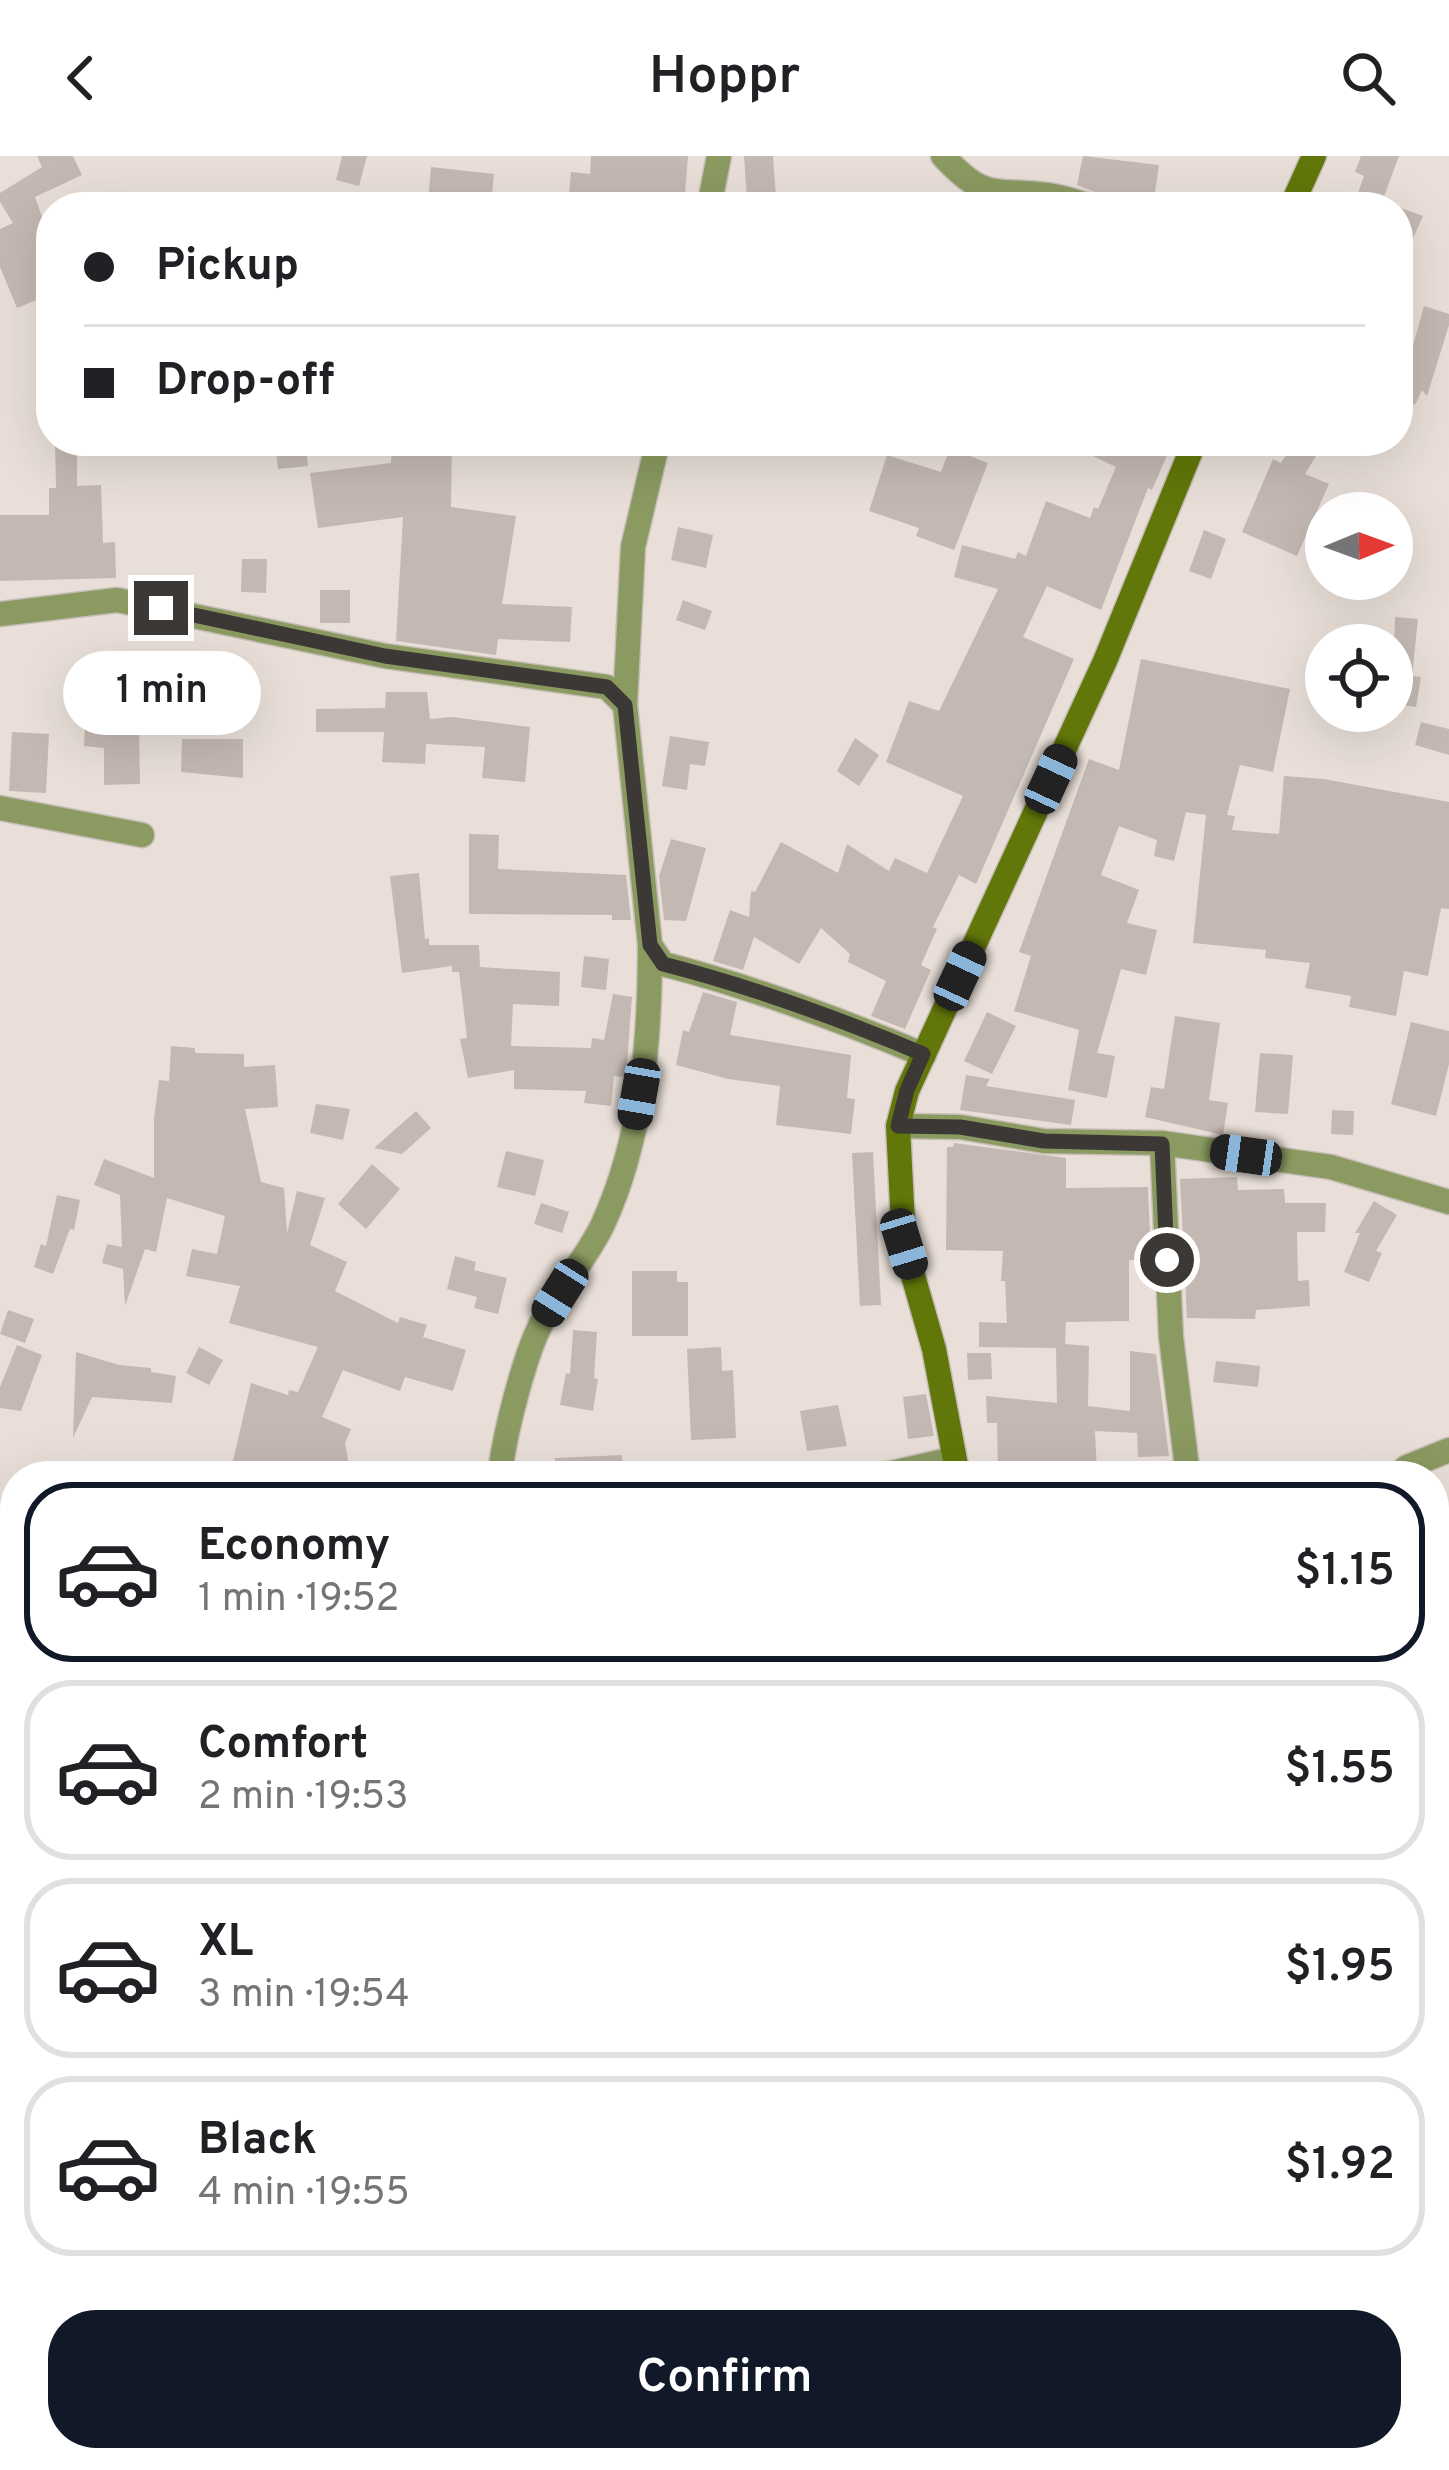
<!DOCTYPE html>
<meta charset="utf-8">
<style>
:root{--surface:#fff;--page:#f2f2f2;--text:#202124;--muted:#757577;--line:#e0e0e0;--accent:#111827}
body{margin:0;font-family:Overpass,sans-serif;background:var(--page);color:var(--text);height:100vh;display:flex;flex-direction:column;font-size:45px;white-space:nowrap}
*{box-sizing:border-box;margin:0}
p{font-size:39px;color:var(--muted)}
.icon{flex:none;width:66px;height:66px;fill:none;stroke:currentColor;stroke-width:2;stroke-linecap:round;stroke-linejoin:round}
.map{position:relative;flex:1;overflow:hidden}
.details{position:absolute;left:0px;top:1305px;width:1449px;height:1011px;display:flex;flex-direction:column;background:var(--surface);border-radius:48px 48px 0 0;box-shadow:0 12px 48px #0002}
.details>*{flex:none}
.guide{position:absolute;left:36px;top:36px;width:1377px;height:264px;border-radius:48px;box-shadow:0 12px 48px #0002;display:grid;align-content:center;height:264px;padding:0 48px;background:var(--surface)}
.needle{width:78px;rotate:89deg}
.tools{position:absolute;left:1305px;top:336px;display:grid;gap:24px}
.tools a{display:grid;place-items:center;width:108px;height:108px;border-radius:50%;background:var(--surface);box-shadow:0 12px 48px #0002;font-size:60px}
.end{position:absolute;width:54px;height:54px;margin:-27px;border:15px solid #3c3835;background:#fff;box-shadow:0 0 0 6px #fff}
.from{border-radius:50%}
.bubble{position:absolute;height:84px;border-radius:42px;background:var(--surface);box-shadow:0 12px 48px #0002;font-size:39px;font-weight:600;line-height:84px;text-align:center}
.car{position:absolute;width:36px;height:72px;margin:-36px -18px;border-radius:15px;box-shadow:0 0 9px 3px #0007;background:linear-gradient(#222 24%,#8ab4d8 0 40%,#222 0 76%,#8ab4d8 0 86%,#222 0)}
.guide b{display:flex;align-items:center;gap:42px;height:114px;font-size:45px}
.guide b+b{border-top:3px solid var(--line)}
.guide i{width:30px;height:30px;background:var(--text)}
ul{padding:21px 0 0;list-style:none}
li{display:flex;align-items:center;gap:36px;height:180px;margin:0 24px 18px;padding:0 24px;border:6px solid var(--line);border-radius:48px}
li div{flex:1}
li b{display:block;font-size:45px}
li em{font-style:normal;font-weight:600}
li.current{border-color:var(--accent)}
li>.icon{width:108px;height:108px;stroke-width:1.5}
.button{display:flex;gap:24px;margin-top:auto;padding:24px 48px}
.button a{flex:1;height:138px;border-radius:48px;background:var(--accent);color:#fff;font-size:48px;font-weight:600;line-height:138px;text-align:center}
header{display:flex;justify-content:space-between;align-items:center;height:156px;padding:0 48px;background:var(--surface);font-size:54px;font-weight:600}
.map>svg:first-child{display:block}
.building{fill:#c4b9b2}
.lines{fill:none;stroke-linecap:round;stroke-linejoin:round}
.street-casing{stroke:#c6beb7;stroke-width:27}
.secondary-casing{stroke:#c6beb7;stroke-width:27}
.street{stroke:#8a9a60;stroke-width:24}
.secondary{stroke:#617709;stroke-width:24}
.route{stroke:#3c3835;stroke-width:15}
</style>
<header><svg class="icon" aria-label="back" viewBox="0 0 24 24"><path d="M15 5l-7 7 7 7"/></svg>Hoppr<svg class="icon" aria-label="search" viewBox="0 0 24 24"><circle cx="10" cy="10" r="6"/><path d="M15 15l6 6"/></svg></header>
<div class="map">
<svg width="1449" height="2314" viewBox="0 0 1449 2314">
<rect width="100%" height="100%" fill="#e9dfd8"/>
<g class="building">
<polygon points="37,0 73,0 82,19 35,41 51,86 51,138 17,152 0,111 0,73 13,67 0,46 0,37 42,11"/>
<polygon points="342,0 367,0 359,30 336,24"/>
<polygon points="591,0 688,0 684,51 568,50 571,16 590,18"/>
<polygon points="744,0 773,0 776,41 747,43"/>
<polygon points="1083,0 1159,9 1153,50 1112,43 1077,29"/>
<polygon points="1361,0 1399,0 1380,51 1353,51 1364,20 1355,16"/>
<polygon points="431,11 494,18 491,49 428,46"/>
<polygon points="1398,51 1423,60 1398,116"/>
<polygon points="1424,150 1449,158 1449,169 1427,240 1422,234 1415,249 1398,241 1398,207 1407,211"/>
<polygon points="55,285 77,285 77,330 101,329 103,387 115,386 116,422 0,425 0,359 49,359 49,332 56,332"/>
<polygon points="275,285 305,285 308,310 278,313"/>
<polygon points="392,285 452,285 451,351 516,360 502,448 572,451 570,486 498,483 496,499 396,485 403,361 318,372 310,317 391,307"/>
<polygon points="1062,285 1140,285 1168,297 1152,334 1148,332 1101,454 1047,430 1023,481 1074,503 976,728 959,719 933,771 937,773 921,809 931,814 905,873 871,860 886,825 848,806 850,798 821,772 799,808 754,781 743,814 713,805 730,754 749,761 751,735 755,736 781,686 838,717 847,688 889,715 895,702 927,717 963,640 886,606 909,545 939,555 998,433 954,421 962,389 1015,403 1018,396 1026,400 1046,345 1090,362 1094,351 1098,353 1116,311"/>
<polygon points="1295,285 1325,285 1305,318 1329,328 1297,400 1242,376 1273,303 1281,307"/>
<polygon points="950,292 988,307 954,394 916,380 919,372 869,355 887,299 941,316"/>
<polygon points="678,371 713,379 706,412 671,404"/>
<polygon points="1204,374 1226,383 1211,423 1189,415"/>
<polygon points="242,403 267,403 266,437 241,436"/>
<rect x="320" y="434" width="30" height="33"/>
<polygon points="683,444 712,455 705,474 676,464"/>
<polygon points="1395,461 1418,463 1412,520 1421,521 1416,551 1392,548"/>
<polygon points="140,496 140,523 112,523 111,497"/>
<polygon points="1141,503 1290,533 1273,616 1240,609 1227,659 1235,660 1232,674 1279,678 1284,620 1324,623 1449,646 1449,753 1441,752 1428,820 1404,815 1396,860 1349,851 1351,840 1305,832 1310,807 1265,802 1266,794 1193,787 1206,659 1186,656 1174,705 1154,700 1157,684 1119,670 1101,719 1139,734 1127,767 1157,774 1146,819 1121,813 1097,897 1115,900 1107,942 1068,934 1079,874 1014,855 1031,800 1019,796 1089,603 1119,614"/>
<polygon points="386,536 427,536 430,563 452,561 530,571 525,626 482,622 485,591 426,588 425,608 382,606 384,576 316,576 316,553 385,552"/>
<polygon points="1421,566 1449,573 1449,599 1415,589"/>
<polygon points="139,569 140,628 104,629 104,592 84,590 85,570"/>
<polygon points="12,576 49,578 46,637 9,635"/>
<polygon points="670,580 709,586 705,610 690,608 687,634 662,630"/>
<polygon points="855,582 879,599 859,630 837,615"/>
<polygon points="182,583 243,583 243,622 181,616"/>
<polygon points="469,678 499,679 498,713 626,719 631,764 612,764 612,759 469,758"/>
<polygon points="671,683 706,692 686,765 664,764 659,720"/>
<polygon points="419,717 425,783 429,782 429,789 479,789 480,811 560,816 559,850 513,848 511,890 591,892 592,882 604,884 613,838 632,841 626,921 614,920 611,950 584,947 586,935 514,933 514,914 468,922 460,883 467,882 459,816 452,816 452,810 402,817 390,720"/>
<polygon points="584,800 609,803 606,834 581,831"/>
<polygon points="703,836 737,846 730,879 851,899 847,942 855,943 851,978 776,969 780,930 728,923 676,909 683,874 689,876"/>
<polygon points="987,856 1016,870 992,918 964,905"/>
<polygon points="1175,860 1220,867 1209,944 1228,947 1223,979 1145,961 1151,931 1164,933"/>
<polygon points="1411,866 1449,875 1449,908 1436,960 1391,948"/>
<polygon points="171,890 195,892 195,897 244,898 244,911 275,909 278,951 245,953 261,1026 284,1032 287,1077 297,1035 325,1042 310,1089 347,1106 335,1135 398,1167 400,1161 427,1169 423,1181 466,1194 453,1235 405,1221 400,1235 343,1214 322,1261 351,1273 345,1287 351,1320 276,1320 232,1309 251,1227 288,1239 289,1234 298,1236 318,1191 229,1167 240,1130 186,1120 192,1093 217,1098 225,1060 167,1042 156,1096 145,1093 125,1150 123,1113 102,1107 107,1088 122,1091 120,1039 94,1029 104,1003 154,1022 154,962 159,924 169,925"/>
<polygon points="1260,897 1293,899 1288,958 1255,956"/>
<polygon points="966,919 990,923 986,930 1075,944 1071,969 960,954"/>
<polygon points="316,948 350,953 343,984 310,977"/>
<polygon points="1332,954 1354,955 1353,979 1331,978"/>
<polygon points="416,955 431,972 402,998 374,992"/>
<polygon points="954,987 1066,1002 1066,1032 1148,1031 1151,1104 1129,1104 1129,1165 1066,1166 1065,1188 1089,1190 1088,1250 1130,1255 1130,1195 1156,1198 1169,1300 1138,1301 1137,1277 1095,1275 1097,1316 998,1320 997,1267 987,1267 986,1240 1057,1247 1056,1192 979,1191 979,1166 1007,1167 1005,1125 1001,1125 1003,1095 946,1094 947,991 953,991"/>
<polygon points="506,995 544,1004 535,1040 497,1031"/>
<polygon points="873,996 881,1149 860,1150 852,997"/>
<polygon points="372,1008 400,1033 366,1073 338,1048"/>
<polygon points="1237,1021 1238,1034 1284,1033 1285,1047 1326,1047 1325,1076 1297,1076 1298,1125 1309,1124 1310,1150 1256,1154 1255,1163 1187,1162 1180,1023"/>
<polygon points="57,1039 80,1044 74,1074 70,1073 53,1118 34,1111 41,1088 46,1090"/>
<polygon points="1374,1045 1397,1059 1376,1095 1382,1097 1369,1126 1344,1116 1360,1077 1355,1077"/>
<polygon points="541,1047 569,1056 562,1077 534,1068"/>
<polygon points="455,1100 476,1106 474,1114 507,1122 498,1158 474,1152 477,1141 447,1133"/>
<polygon points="632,1115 677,1115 677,1126 688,1126 688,1180 632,1180"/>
<polygon points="8,1154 34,1163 25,1187 0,1178"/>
<polygon points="573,1174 597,1176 594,1222 598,1223 593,1255 560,1249 566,1217 570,1218"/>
<polygon points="17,1189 42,1199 21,1255 0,1252 0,1231"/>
<polygon points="199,1191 223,1204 209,1229 186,1217"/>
<polygon points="721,1191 722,1215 733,1214 736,1282 691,1284 687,1193"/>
<polygon points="76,1196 119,1209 151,1212 151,1216 176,1220 172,1247 92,1241 73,1282"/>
<polygon points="967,1197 991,1197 992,1223 968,1224"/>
<polygon points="1216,1205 1260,1210 1258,1231 1213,1226"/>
<polygon points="926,1238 934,1280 908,1283 903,1241"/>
<polygon points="838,1249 847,1290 807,1295 800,1255"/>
<polygon points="622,1299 624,1320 556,1320 555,1302"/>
</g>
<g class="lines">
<defs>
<g id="street">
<path d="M 943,0 C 986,46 992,32 1047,39 C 1063,41 1079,47 1095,51"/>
<polyline points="709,51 719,0"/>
<path d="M 0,458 L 117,444 L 385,500 L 607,531 L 625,549 L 650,789 L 663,808 C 753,831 838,863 924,899"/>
<polyline points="625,549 633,391 658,285"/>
<polyline points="0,652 142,679"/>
<polyline points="898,970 960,971 1044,985 1162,987 1331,1011 1449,1046"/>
<polyline points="1162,987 1171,1181 1188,1320"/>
<path d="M 500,1320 C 503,1283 524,1202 540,1170 C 557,1134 586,1104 603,1068 C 643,981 650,882 650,789"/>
<polyline points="879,1320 953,1303"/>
<polyline points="1397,1320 1407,1311 1449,1294"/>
<polyline points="0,1452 15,1454"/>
<polyline points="0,1725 15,1731"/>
<polyline points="1434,1991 1449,1992"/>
<polyline points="861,2301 871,2314"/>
<polyline points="88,2314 89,2301"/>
</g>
<g id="secondary">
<polyline points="1291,51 1314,0"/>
<polyline points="958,1320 934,1193 904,1088 898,970 907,935 1105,505 1195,285"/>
<polyline points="1221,2301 1224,2314"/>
</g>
</defs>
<use href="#street" class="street-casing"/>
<use href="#secondary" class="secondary-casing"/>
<use href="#street" class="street"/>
<use href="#secondary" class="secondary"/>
</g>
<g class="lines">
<path class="route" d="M 161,452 L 385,500 L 607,531 L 625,549 L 650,789 L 663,808 C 753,831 838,862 923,898 L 907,934 L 898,970 L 960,971 L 1044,985 L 1162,988 L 1167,1104"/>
</g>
</svg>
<div class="tools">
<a><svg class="needle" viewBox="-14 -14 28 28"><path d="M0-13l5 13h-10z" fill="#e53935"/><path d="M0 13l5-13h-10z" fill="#757577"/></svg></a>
<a><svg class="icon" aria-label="locate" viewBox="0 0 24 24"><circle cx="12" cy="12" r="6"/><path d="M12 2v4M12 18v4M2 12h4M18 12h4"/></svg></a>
</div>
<i class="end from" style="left:1167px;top:1104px"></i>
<i class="end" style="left:161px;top:452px"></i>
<div class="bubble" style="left:63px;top:495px;width:198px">1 min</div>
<i class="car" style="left:1051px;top:623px;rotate:25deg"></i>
<i class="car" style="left:960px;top:820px;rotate:25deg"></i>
<i class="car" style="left:639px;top:938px;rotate:190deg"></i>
<i class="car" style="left:1246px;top:999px;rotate:278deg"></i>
<i class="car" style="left:904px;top:1088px;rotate:163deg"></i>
<i class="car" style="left:560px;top:1137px;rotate:212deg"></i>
<div class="guide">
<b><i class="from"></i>Pickup</b>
<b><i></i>Drop-off</b>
</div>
<section class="details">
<ul>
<li class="current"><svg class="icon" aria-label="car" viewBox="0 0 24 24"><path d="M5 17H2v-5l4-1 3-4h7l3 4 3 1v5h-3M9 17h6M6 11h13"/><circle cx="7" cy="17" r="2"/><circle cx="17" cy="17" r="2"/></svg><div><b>Economy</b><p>1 min · 19:52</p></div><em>$1.15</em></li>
<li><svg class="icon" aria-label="car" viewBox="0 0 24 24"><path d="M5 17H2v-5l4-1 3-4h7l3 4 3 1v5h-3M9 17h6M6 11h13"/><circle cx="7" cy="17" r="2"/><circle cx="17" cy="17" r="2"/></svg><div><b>Comfort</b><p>2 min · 19:53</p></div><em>$1.55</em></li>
<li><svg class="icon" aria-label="car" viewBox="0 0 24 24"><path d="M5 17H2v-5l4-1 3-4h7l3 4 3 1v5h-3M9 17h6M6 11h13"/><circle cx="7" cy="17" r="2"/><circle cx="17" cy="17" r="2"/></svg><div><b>XL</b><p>3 min · 19:54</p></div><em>$1.95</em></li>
<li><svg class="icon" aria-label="car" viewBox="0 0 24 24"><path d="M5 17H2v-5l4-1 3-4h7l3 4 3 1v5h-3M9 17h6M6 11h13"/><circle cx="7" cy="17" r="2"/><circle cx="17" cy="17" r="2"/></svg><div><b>Black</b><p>4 min · 19:55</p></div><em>$1.92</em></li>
</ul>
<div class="button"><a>Confirm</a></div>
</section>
</div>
